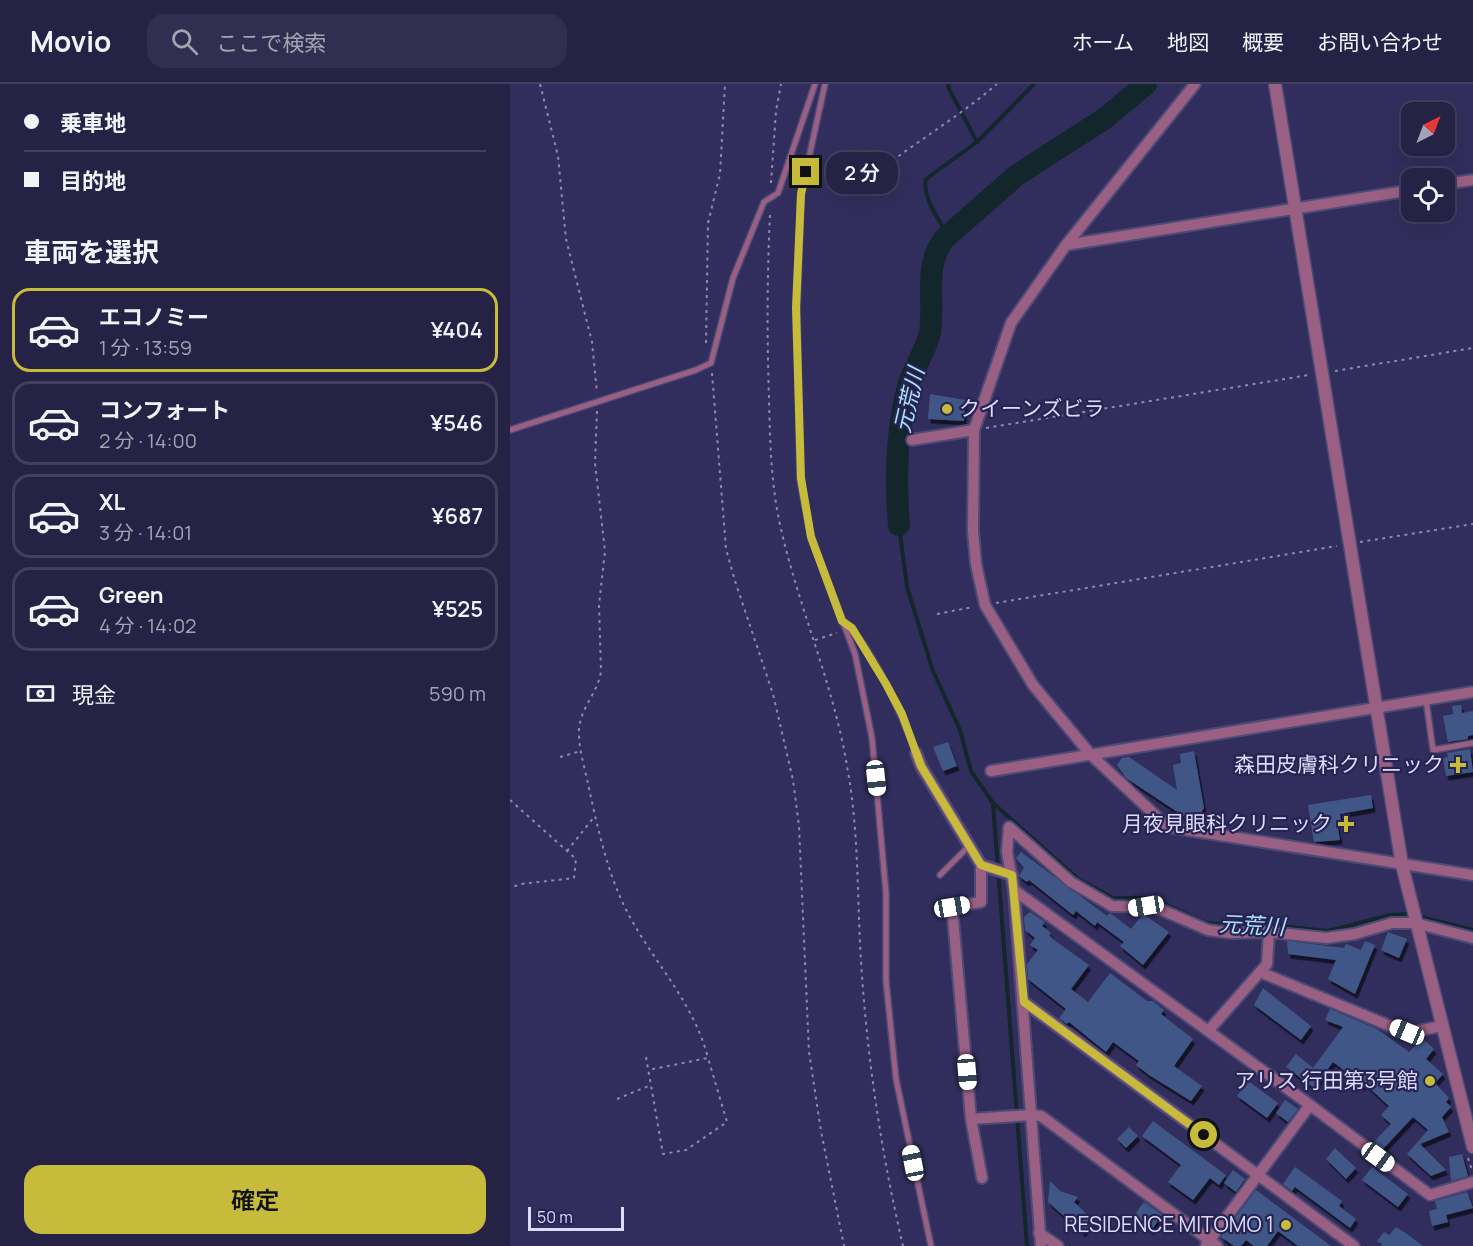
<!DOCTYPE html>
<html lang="ja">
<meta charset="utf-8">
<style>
:root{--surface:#252246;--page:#312f51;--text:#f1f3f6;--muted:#a3a4b3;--line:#423f5f;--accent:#c7bb3b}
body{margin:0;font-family:Manrope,"Noto Sans JP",sans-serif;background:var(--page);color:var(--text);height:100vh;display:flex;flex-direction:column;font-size:22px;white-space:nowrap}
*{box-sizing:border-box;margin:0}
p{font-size:20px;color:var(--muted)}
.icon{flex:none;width:33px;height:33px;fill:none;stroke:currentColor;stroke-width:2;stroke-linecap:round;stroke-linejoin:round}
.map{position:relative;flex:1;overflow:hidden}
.drawer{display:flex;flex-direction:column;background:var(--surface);width:510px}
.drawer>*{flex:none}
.top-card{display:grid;align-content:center;height:132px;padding:0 24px;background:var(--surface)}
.needle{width:39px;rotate:42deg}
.controls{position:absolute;left:891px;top:18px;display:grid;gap:12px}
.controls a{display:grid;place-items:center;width:54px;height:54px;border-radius:12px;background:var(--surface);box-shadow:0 6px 24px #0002,0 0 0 2px var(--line);font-size:30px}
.scale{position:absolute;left:18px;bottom:15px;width:96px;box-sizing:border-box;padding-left:6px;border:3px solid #dbdcfa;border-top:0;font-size:16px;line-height:21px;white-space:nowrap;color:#dbdcfa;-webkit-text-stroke:4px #272352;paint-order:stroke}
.end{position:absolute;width:27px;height:27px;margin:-14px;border:8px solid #c7bb3b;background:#111;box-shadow:0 0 0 3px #111}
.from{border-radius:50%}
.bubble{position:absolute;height:42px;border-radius:18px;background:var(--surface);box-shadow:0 6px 24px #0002,0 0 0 2px var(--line);font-size:20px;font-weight:600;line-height:42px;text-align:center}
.car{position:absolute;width:18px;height:36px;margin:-18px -9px;border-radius:8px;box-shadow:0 0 4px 2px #0007;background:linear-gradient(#fff 24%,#345 0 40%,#fff 0 76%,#345 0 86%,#fff 0)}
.top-card b{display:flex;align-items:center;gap:21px;height:57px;font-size:22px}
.top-card b+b{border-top:2px solid var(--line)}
.top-card i{width:15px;height:15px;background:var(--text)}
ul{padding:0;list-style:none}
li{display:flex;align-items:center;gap:18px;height:84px;margin:0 12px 9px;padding:0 12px;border:3px solid var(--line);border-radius:18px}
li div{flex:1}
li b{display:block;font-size:22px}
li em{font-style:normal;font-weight:600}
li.active{border-color:var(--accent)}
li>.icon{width:54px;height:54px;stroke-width:1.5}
h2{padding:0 24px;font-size:27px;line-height:72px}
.pay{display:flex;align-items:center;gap:15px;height:66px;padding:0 24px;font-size:22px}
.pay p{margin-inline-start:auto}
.cta{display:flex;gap:12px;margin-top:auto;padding:12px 24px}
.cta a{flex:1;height:69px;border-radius:18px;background:var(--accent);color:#111;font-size:24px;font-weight:600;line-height:69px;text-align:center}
header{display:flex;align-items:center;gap:36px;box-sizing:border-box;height:84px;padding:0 30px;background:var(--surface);border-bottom:2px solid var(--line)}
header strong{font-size:28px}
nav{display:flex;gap:33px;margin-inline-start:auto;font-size:21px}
.search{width:420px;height:54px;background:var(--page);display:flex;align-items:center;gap:15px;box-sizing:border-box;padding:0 21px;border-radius:18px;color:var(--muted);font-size:22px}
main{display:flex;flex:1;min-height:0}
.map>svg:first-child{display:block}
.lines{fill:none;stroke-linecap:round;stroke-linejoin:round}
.stream{stroke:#13262c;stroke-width:4}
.river{stroke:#13262c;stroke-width:22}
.building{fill:#415787;filter:url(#shadow)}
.service-casing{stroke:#4c4a76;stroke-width:8}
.minor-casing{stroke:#4c4a76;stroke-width:14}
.tertiary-casing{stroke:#4c4a76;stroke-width:15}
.path{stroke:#8b8ab0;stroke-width:2;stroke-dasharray:3 4.5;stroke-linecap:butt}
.service{stroke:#9a6083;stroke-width:5}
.minor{stroke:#9a6083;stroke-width:10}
.tertiary{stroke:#9a6083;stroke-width:12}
.route{stroke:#c7bb3b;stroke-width:8}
.poi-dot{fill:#c7bb3b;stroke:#272352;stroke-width:2}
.labels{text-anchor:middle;stroke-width:4.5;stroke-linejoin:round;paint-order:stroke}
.poi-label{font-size:21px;fill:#dbdcfa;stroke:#272352;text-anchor:end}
.water-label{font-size:22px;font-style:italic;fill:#aae4fa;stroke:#272352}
</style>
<header>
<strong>Movio</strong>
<div class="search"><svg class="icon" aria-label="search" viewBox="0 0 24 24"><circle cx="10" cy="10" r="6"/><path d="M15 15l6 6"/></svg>ここで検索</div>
<nav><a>ホーム</a><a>地図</a><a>概要</a><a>お問い合わせ</a></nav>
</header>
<main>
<section class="drawer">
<div class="top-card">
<b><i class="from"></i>乗車地</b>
<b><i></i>目的地</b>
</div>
<h2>車両を選択</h2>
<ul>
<li class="active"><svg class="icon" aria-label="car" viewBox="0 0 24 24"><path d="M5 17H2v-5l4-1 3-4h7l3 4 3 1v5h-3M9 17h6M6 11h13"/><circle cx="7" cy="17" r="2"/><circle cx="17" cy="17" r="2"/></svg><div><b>エコノミー</b><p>1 分 · 13:59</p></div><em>¥404</em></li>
<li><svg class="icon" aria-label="car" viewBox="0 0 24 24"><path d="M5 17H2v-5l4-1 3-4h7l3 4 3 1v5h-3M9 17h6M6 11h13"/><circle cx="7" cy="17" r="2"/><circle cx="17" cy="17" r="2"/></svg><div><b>コンフォート</b><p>2 分 · 14:00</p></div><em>¥546</em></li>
<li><svg class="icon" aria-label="car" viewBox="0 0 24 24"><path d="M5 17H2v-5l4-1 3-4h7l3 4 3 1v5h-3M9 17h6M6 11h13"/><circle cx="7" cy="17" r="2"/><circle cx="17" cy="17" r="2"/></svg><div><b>XL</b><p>3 分 · 14:01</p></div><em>¥687</em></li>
<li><svg class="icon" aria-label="car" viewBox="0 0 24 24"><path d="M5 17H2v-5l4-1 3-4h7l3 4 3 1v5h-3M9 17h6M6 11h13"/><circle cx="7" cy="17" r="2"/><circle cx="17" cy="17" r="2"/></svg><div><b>Green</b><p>4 分 · 14:02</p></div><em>¥525</em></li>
</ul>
<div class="pay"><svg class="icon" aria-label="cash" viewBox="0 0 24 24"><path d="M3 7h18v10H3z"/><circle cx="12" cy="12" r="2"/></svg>現金<p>590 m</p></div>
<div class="cta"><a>確定</a></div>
</section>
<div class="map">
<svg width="963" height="1162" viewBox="0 0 963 1162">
<defs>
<filter id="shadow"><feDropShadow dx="2.5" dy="4.5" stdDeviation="0" flood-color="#0009"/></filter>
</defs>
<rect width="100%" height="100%" fill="#312e5d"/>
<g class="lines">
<g class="stream">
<polyline points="467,58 524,0"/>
<path d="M 438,152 C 429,135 412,114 416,95 L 467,58 L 438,3 L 439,0"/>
<polyline points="389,441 397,503 423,587 450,646 461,687 483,719 568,795 603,814 641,814 696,839 715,841 770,842 818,847 880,831 899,830 963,846"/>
<polyline points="483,720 517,1162"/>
</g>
<path class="river" d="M 389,441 C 385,393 386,346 399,299 C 404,283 417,265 420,248 C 425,216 413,183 434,155 L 507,91 L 594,35 L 636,0"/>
</g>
<g class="building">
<polygon points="420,310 455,316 454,337 418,335"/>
<polygon points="951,621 952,629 963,627 963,651 958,652 958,655 938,658 933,632 943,630 942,622"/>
<polygon points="438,658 447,682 433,687 423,663"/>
<polygon points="960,665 963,688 936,692 933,674 938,673 937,669"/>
<polygon points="684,667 694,724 684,739 616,694 607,681 612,674 619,673 667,706 663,681 671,679 670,670"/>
<polygon points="861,711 863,724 830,730 831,739 827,739 830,756 804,758 798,721"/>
<polygon points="511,768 597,832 600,829 621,845 633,830 659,848 633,881 610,862 614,858 587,838 585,842 566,827 563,831 519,796 517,798 509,792 514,784 506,774"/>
<polygon points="520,828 535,838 532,842 541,849 539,851 544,856 579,881 561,905 578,918 600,889 637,917 643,917 654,926 651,930 683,955 664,982 692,1002 681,1017 639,991 626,981 629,977 603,958 596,968 559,938 557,940 549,934 556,925 518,895 517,880 528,866 520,861 525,854 515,846 514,833"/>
<polygon points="878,848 897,855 889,874 871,866"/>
<polygon points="777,857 834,864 836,860 851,866 855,857 865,861 845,910 818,895 826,876 778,870"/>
<polygon points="753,904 801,942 791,956 744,921"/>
<polygon points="820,925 867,945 899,968 912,954 924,965 916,975 933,990 925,999 939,1014 936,1018 941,1023 932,1033 939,1048 910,1060 936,1086 921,1092 897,1070 918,1046 903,1033 872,1066 864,1058 881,1040 871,1031 879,1022 855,1000 851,1003 843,993 823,978 804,1004 776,983 786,970 803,984 833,943 815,936"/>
<polygon points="738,997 768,1019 757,1034 727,1012"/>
<polygon points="775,1016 788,1025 778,1038 766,1029"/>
<polygon points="643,1037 716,1091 709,1101 700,1094 683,1116 658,1098 671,1081 632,1052"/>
<polygon points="619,1043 628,1052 616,1064 607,1055"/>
<polygon points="825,1064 846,1084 836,1095 816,1075"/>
<polygon points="952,1070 958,1092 941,1097 939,1073"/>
<polygon points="785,1083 832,1117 829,1122 846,1135 840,1144 785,1103 782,1107 773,1100"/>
<polygon points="862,1083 898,1110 888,1123 852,1096"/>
<polygon points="723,1086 735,1095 726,1108 714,1099"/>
<polygon points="540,1097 550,1107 568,1113 564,1118 584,1137 573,1149 538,1118"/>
<polygon points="746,1106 821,1162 788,1162 768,1147 757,1162 744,1162 736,1156 731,1162 724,1162 711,1153"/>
<polygon points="957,1108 963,1124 936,1131 938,1138 922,1142 919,1127 927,1125 925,1117"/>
<polygon points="634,1118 652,1131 641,1147 623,1133"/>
<polygon points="886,1143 897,1150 913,1162 870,1162 872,1160 867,1157 874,1148 879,1151"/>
</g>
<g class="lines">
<defs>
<g id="service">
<polyline points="315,0 291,110 287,224 290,395 301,453 345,570 362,654 376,809 376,897 386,995 421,1162"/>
<polyline points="0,346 186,286 201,279 223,194 254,118 268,109 305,0"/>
<path d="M 332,537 C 360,556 394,636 406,669"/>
<polyline points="916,616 923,666 963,659"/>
<polyline points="430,791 459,762"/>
</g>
<g id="minor">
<polyline points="685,0 556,161 501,239 464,346 463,447 466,480 475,521 523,601 581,671 658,743 963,791"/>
<polyline points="934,100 963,96"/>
<polyline points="556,161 902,106"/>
<polyline points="402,356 464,346"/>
<polyline points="406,669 411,682 471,781 502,791"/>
<polyline points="481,687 963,608"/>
<polyline points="471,781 471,818 442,823 461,1035 472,1094"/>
<polyline points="504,806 497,768 499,743 561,798 602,822 645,823 698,846 721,849 759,848 816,854 845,850 882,839 905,839 963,854"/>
<polyline points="750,888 897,949 932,942"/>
<polyline points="514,918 844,1162"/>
<polyline points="699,946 757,880 759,848"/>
<polyline points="461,1035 521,1031 531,1162"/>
<polyline points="529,1149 548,1162"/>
<polyline points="696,1161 800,1021 920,1111 963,1098"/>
<polyline points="707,1162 531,1032 521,1031 504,806 800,1021"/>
</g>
<polyline id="tertiary" points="765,0 892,781 963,1063"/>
</defs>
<use href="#service" class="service-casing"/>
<use href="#minor" class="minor-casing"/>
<use href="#tertiary" class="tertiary-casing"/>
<g class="path">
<polyline points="30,0 48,72 56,155 82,258 87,309"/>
<polyline points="261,99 266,27 271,0"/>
<path d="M 341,109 C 387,69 440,40 487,0"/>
<path d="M 260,131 C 257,193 257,254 259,315 C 260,359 261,402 271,445 C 290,528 325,604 338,688 C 349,750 347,814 351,877 C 357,973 371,1068 393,1162"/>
<polyline points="196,259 198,139 210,90 215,0"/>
<polyline points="825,287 963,264"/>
<polyline points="202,289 216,465 225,497 263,610 283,696 289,742 299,968 311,1047 334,1162"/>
<path d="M 87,327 L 85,379 L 95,467 L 89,521 L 91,587 C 88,610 68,625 69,650 C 69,667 75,684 78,700 C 88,745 98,794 121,835 C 147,882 184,920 198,974 L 138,986"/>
<polyline points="476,344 799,291"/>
<polyline points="850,458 963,440"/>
<polyline points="486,519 827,462"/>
<polyline points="427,530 463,523"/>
<polyline points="305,556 327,549"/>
<polyline points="50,673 71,667"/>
<polyline points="0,716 66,775 64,794 11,800 0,804"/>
<polyline points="57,767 85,732"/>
<polyline points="136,973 153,1070 176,1066 217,1038 198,974"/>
<polyline points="107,1015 141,1001"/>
<polyline points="958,1074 962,1086"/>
</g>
<use href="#service" class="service"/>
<use href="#minor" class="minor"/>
<use href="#tertiary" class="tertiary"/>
</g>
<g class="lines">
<polyline class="route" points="296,88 291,110 286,224 291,394 301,453 332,537 342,544 376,600 392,630 411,682 471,781 502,791 514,918 694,1051"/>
</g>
<g class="poi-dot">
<circle cx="437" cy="325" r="6"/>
<path d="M945 672h6v6h6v6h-6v6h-6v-6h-6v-6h6z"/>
<path d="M833 731h6v6h6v6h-6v6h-6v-6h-6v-6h6z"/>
<circle cx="920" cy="997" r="6"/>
<circle cx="776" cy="1141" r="6"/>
</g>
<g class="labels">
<g class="poi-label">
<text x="449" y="332" text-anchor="start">クイーンズビラ</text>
<text x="934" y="688">森田皮膚科クリニック</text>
<text x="822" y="747">月夜見眼科クリニック</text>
<text x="908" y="1004">アリス 行田第3号館</text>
<text x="764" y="1148">RESIDENCE MITOMO 1</text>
</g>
<g class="water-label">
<text transform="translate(399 316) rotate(-77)" y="8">元荒川</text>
<text transform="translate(742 841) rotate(3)" y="8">元荒川</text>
</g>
</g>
</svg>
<div class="controls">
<a><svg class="needle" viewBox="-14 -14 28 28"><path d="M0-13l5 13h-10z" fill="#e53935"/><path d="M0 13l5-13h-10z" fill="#a3a4b3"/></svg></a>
<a><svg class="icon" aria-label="locate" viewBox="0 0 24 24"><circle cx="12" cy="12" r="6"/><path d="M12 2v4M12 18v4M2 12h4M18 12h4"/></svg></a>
</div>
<div class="scale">50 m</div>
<i class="end from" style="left:694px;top:1051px"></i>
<i class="end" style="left:296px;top:88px"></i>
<div class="bubble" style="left:316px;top:68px;width:72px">2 分</div>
<i class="car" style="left:366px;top:694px;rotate:174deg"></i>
<i class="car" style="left:636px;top:822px;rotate:261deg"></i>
<i class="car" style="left:442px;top:823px;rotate:80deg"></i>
<i class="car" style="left:897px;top:948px;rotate:293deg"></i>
<i class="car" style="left:457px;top:988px;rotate:175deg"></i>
<i class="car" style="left:868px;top:1073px;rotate:126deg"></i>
<i class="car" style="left:403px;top:1079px;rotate:349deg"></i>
</div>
</main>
